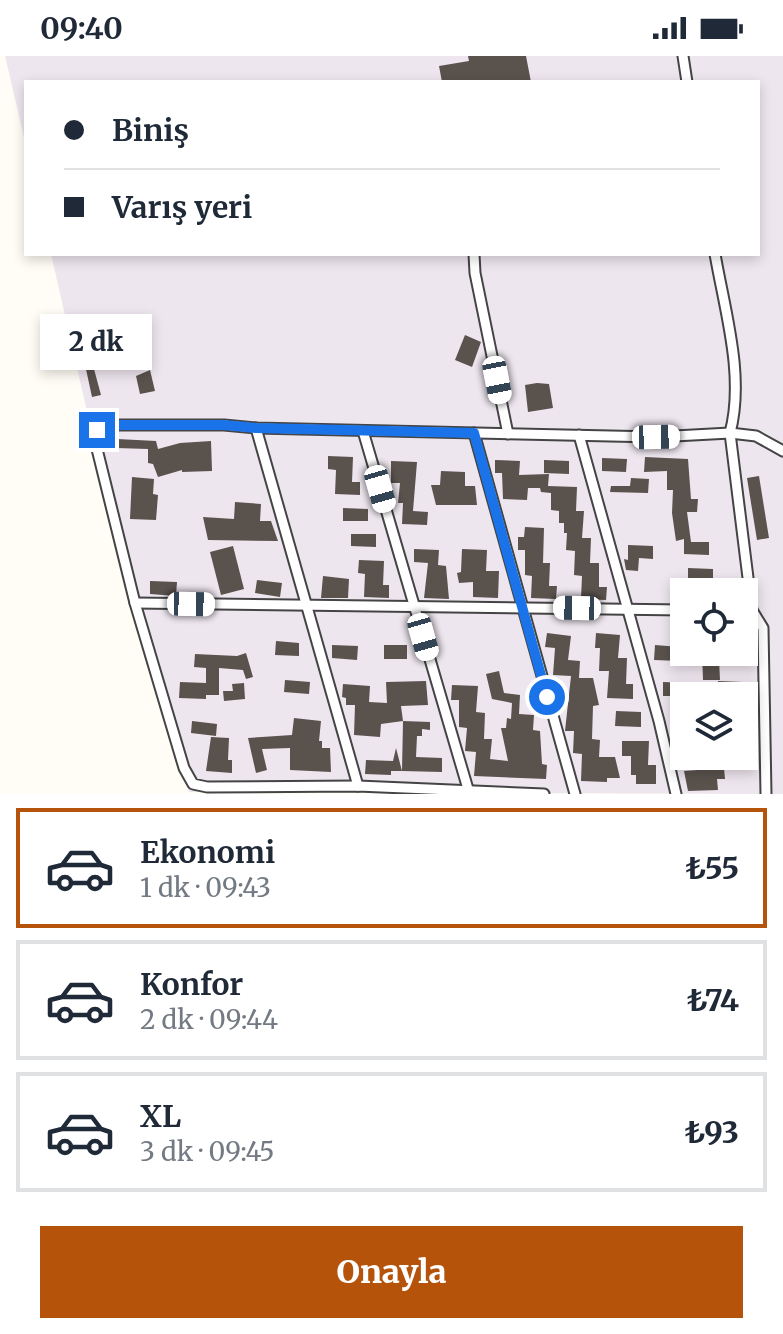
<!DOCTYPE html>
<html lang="tr">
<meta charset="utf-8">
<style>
:root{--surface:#fff;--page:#f2f2f3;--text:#1f2937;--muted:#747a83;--line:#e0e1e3;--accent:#b45309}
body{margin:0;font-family:Merriweather,serif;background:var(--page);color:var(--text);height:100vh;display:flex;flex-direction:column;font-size:30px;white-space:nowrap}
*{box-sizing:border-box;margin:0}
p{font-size:26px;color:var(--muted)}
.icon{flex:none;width:44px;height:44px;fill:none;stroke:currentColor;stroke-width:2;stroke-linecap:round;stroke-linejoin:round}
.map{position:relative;height:738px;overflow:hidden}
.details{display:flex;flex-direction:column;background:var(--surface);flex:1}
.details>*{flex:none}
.hud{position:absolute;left:24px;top:24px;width:736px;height:176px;border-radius:0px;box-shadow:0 4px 12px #0003;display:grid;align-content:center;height:176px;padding:0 40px;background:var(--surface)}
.fabs{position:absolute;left:670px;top:522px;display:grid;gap:16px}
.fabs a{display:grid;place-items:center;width:88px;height:88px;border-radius:0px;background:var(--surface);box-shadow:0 4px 12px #0003;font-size:40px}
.end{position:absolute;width:36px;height:36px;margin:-18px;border:10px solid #1a73e8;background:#fff;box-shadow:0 0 0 4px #fff}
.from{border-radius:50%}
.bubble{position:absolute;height:56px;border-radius:0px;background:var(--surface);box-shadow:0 4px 12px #0003;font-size:26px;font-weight:800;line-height:56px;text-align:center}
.car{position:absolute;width:24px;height:48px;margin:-24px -12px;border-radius:10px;box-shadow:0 0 6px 2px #0007;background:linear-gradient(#fff 24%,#345 0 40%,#fff 0 76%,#345 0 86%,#fff 0)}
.hud b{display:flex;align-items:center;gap:28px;height:76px;font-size:30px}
.hud b+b{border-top:2px solid var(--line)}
.hud i{width:20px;height:20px;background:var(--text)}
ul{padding:14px 0 0;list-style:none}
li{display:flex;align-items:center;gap:24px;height:120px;margin:0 16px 12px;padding:0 24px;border:4px solid var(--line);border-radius:0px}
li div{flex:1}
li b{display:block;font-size:30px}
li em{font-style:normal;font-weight:800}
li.on{border-color:var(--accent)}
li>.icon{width:72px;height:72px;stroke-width:1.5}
.primary-button{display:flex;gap:16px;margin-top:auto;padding:16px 40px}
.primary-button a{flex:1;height:92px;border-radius:0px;background:var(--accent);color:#fff;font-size:32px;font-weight:800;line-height:92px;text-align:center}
.status{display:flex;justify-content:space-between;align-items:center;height:56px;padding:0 40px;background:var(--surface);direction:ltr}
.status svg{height:22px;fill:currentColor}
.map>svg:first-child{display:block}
.industrial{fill:#eee6ef;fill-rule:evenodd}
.building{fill:#5a524d}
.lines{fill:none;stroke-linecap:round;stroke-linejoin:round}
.minor-casing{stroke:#444;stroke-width:13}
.minor{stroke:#fff;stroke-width:9}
.route{stroke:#1a73e8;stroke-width:10}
</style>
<div class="status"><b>09:40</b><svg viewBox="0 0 49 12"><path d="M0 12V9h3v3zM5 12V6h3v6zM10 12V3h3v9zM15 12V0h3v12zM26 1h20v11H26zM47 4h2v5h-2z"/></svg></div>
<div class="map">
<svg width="783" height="738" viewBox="0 0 783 738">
<rect width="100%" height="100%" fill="#fffdf5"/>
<path class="industrial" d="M 5,0 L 783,0 L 783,738 L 189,736 L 137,574 L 51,198 L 758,198 L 758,26 L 26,26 L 26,90 ZM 684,536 L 744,536 L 744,596 L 684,596 ZM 684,640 L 744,640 L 744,700 L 684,700 Z"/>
<g class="building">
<polygon points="468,0 526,0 531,26 442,26 439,10 469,5"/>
<polygon points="465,279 481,286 472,311 455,304"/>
<polygon points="87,287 101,339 92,341 84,304 80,305 76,290"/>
<polygon points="150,314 155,335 140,338 136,320"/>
<polygon points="537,327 549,328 553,352 528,356 525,329"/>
<polygon points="117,383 156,385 158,393 180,387 211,385 212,415 182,416 182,414 158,421 153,408 148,407 148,393 116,392"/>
<polygon points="328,400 353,401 352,426 360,426 360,439 335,438 336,414 328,413"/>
<polygon points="645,401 688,403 691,443 698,443 697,456 687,456 691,486 709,486 709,499 684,498 684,483 676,485 672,457 673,434 667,434 667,415 644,416"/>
<polygon points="602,402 627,403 626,416 602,415"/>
<polygon points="495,404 520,405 519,419 549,418 548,430 577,431 576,455 584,455 582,482 591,482 590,507 599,507 599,531 607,531 606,544 581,543 582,520 574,519 575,495 566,494 567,477 564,477 564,467 559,467 559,455 551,454 551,437 541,436 540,432 528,432 527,444 503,443 502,417 495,417"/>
<polygon points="544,404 569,405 569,418 544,417"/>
<polygon points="391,405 417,406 413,455 428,456 427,469 402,468 403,447 398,447 400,427 391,427"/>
<polygon points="441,415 465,416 465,430 475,430 477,449 436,449 431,429 440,429"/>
<polygon points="759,420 769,482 757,484 747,422"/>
<polygon points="132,421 154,423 153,438 158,439 156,464 130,463"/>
<polygon points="631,422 649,423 648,437 610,436 611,430 630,430"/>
<polygon points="235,446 261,448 260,465 271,465 278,485 208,484 203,461 234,463"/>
<polygon points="343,452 368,453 368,465 343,465"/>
<polygon points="525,471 544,472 543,507 550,507 549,530 557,530 556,543 531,542 532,520 525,519 525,494 518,494 518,481 524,481"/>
<polygon points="351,478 376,478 376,491 351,490"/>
<polygon points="628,489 653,490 653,503 639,502 638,515 626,514 624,503 628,504"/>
<polygon points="233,490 244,533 221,539 210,496"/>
<polygon points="414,493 439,494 438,509 446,510 449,543 424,542 428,507 414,506"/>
<polygon points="462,493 487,494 486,515 499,515 498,542 473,541 473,526 459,527 457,517 461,516"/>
<polygon points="359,504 384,505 383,529 389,529 389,542 364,541 365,518 358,517"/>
<polygon points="688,512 713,513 713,526 688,525"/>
<polygon points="323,520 349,523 348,542 321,542"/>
<polygon points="257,524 282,527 280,541 255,537"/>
<polygon points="150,525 177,526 176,540 150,538"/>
<polygon points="547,577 571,580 568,604 580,605 579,622 593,622 599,649 593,650 592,683 600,684 599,701 615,701 620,722 607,722 607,726 581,725 582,698 573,697 574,675 565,675 571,620 553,619 555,592 545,591"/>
<polygon points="596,577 620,579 618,602 627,602 626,628 633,628 633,643 607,642 609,615 599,615 600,592 595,592"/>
<polygon points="276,585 299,587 299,600 275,599"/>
<polygon points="332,589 358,590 357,604 332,602"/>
<rect x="384" y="589" width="23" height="14"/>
<polygon points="655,589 680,591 680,605 654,604"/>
<polygon points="702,596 742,596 741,605 719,603 720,624 703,624"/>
<polygon points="246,597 253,621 246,623 243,614 219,612 219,639 206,639 206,643 179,642 180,626 206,627 206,612 194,611 195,598 237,600"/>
<polygon points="499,615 504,637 520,639 519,658 534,659 533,674 540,675 542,708 547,709 546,723 474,720 476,696 465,695 467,672 459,671 459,644 451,644 452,629 478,630 476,656 485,657 484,683 492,683 490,703 508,705 501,672 506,672 507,662 511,663 512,647 492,643 486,618"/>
<polygon points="285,624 310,626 309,638 284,636"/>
<polygon points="426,625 428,649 401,650 403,665 381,668 380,681 354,679 355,649 346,649 346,642 342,641 343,628 370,630 369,646 387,647 386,626"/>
<polygon points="718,625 743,626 743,640 717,640"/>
<polygon points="663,626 690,627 689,640 663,640"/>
<polygon points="244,627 245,643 224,645 223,635 233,635 232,628"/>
<polygon points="616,655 641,656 641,671 615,670"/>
<polygon points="294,662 321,665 319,685 322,685 322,692 330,692 331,716 290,714 290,692 262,693 267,714 256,717 248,682 292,679"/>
<polygon points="192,665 217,668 216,680 191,677"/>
<polygon points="403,665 430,666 430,674 422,673 422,680 417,680 416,701 442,702 442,716 402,715"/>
<polygon points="211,681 229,682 228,704 232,704 232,717 206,715"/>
<polygon points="622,685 649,685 648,709 656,709 656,728 636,728 636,719 631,719 631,700 622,700"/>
<polygon points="396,692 402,715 391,715 391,719 365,718 366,704 393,705"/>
<polygon points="724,712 725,723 717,723 718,734 688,735 684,715"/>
</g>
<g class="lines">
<defs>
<g id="minor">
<polyline points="683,0 687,26"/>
<polyline points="474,198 475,217 508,378"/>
<path d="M 715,198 C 725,256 745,320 730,377 L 752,554 L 763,572 L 766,738"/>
<polyline points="256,372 358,730"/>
<polyline points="363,375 468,733"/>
<polyline points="474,377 575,738"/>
<polyline points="579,379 659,665 676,738"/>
<polyline points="135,547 684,554"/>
<polyline points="544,738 358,730 207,731 193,728 184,712 135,547 96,389 97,374 107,369 224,369 256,372 656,381 730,377 756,380 783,395"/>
</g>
</defs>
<use href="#minor" class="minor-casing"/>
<use href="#minor" class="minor"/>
</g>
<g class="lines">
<polyline class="route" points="97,374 107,369 224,369 256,372 474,377 547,641"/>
</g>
</svg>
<div class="fabs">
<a><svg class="icon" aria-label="locate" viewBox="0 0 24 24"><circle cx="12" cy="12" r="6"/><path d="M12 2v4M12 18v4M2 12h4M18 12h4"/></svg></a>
<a><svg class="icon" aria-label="layers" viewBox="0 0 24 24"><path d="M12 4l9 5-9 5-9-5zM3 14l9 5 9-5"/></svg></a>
</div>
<i class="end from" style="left:547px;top:641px"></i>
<i class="end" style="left:97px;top:374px"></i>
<div class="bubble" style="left:40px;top:258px;width:112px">2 dk</div>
<i class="car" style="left:497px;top:324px;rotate:169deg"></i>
<i class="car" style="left:656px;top:381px;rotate:89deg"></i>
<i class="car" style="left:380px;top:433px;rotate:164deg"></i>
<i class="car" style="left:191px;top:548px;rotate:91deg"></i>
<i class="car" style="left:577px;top:552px;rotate:271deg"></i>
<i class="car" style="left:423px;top:581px;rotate:164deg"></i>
<div class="hud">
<b><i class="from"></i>Biniş</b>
<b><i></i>Varış yeri</b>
</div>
</div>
<section class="details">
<ul>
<li class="on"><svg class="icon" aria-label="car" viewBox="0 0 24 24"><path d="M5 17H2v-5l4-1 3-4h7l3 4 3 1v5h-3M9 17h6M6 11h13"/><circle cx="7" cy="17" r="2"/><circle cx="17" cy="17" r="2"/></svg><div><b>Ekonomi</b><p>1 dk · 09:43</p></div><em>₺55</em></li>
<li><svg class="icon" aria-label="car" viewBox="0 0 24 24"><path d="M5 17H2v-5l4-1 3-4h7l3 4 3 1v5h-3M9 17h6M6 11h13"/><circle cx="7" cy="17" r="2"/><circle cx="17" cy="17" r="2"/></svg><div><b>Konfor</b><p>2 dk · 09:44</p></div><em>₺74</em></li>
<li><svg class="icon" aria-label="car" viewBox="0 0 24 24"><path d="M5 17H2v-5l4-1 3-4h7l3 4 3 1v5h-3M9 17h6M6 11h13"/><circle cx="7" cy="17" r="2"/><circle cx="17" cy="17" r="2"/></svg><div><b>XL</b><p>3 dk · 09:45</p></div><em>₺93</em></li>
</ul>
<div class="primary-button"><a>Onayla</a></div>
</section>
